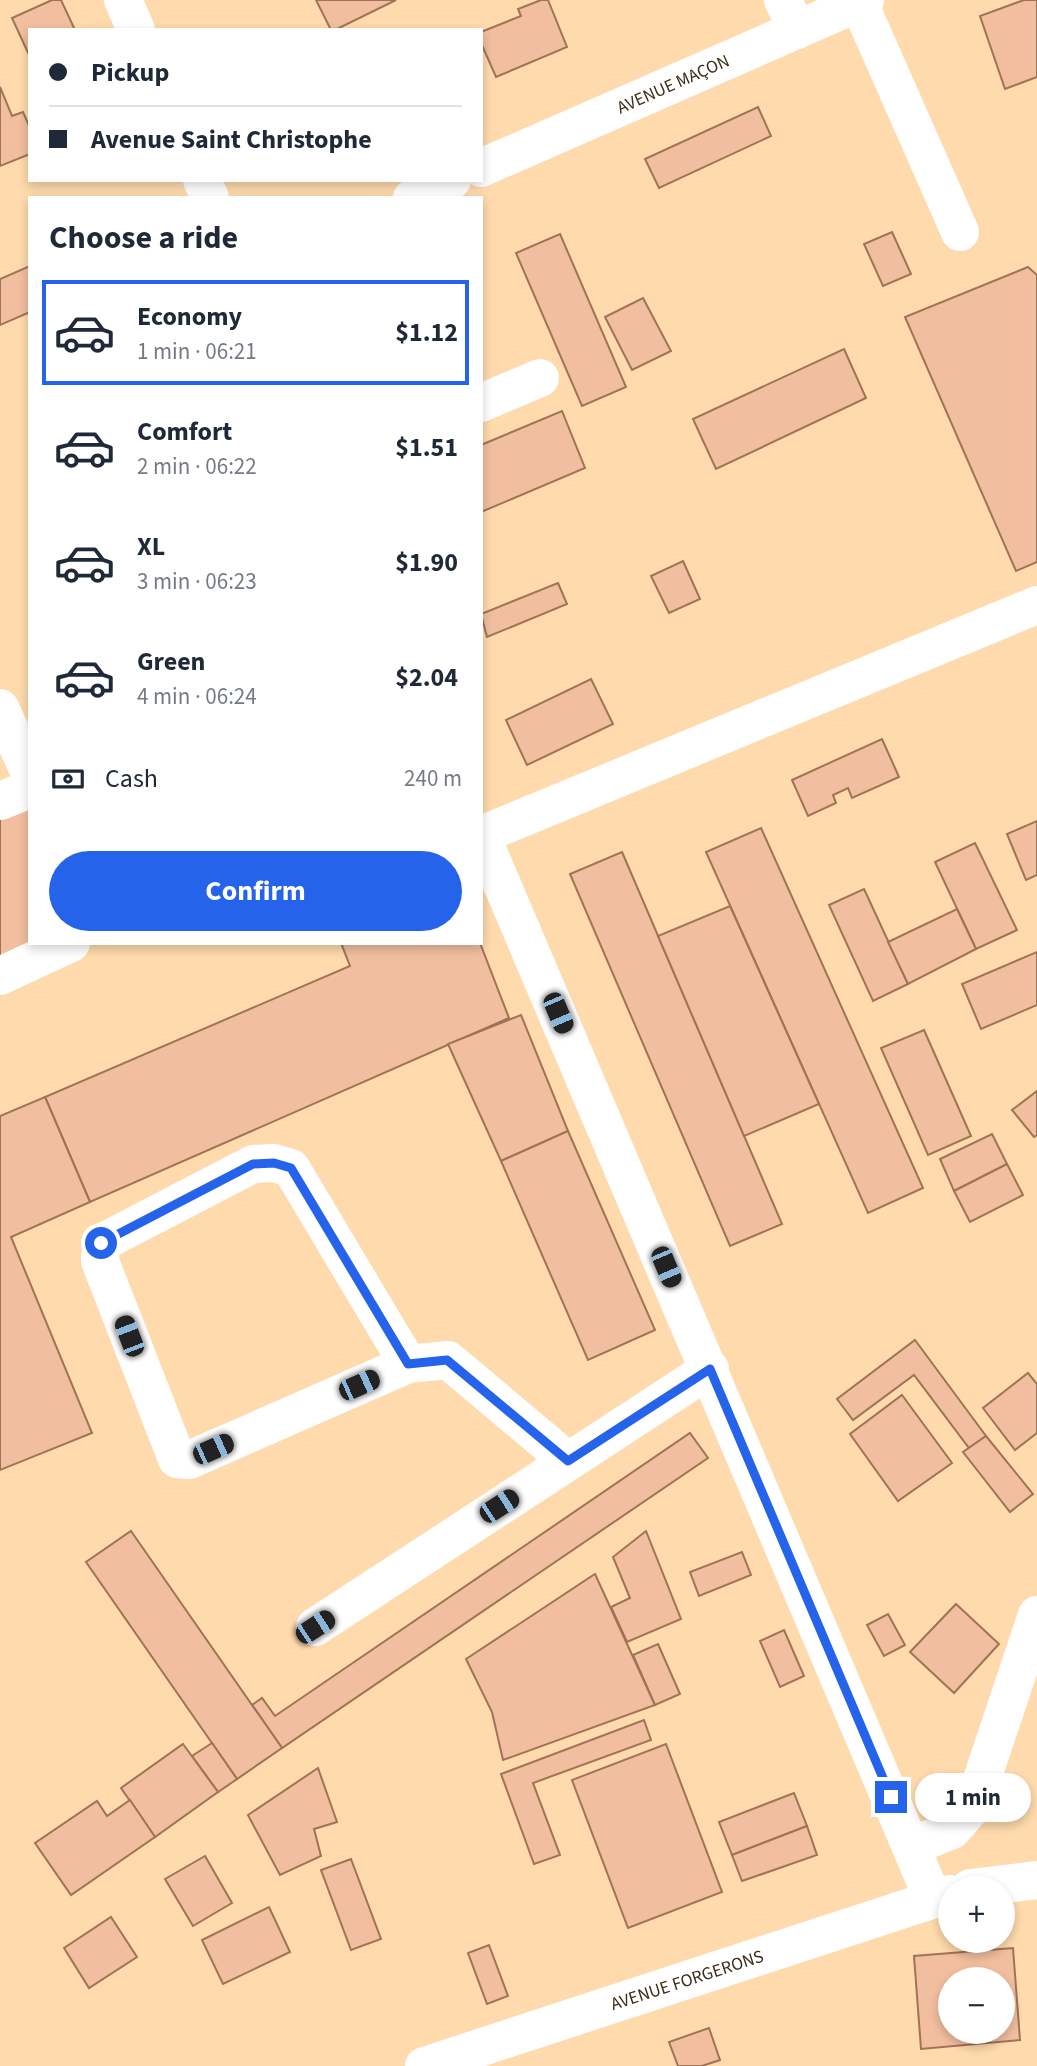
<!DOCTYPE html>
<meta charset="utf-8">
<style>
:root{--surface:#fff;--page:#f6f6f7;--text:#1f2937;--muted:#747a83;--line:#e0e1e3;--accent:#2563eb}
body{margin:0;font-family:"Source Sans 3",sans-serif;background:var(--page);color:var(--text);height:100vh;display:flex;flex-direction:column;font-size:26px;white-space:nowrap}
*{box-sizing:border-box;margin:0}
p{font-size:23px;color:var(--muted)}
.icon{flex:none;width:38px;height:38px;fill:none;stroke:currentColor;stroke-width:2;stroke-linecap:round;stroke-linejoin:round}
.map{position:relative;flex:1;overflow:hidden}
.details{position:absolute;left:28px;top:196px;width:455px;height:749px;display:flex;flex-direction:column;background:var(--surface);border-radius:0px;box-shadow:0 4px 10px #0003}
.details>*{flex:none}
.hud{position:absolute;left:28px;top:28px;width:455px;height:154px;border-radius:0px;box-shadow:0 4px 10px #0003;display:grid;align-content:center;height:154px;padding:0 21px;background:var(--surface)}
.tools{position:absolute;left:938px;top:1876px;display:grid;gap:14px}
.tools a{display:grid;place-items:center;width:77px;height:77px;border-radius:50%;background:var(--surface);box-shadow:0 4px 10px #0003;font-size:35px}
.end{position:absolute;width:32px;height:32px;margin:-16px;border:9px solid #2563eb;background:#fff;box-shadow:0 0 0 4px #fff}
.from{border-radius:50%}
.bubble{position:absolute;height:49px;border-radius:24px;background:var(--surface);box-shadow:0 4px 10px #0003;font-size:23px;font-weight:700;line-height:49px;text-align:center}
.car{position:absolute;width:21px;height:42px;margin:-21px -10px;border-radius:9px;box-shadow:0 0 5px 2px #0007;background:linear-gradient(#222 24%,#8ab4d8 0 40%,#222 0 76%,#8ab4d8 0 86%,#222 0)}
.hud b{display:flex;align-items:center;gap:24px;height:66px;font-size:26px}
.hud b+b{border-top:2px solid var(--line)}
.hud i{width:18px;height:18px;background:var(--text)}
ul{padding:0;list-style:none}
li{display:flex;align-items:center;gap:21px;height:105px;margin:0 14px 10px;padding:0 7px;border:4px solid transparent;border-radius:0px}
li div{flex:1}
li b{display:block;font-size:26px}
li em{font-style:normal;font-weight:700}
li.selected{border-color:var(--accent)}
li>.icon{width:63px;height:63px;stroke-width:1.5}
h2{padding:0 21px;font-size:32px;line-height:84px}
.pay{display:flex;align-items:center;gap:18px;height:77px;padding:0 21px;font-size:26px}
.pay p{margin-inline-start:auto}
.button{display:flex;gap:14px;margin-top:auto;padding:14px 21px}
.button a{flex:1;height:80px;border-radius:42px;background:var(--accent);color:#fff;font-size:28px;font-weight:700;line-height:80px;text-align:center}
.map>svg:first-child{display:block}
.building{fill:#f1be9f;stroke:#a17356;stroke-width:2;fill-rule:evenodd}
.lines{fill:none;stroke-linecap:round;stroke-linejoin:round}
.minor{stroke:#fff;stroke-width:38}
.route{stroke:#2563eb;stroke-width:9}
.labels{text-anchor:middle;stroke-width:7;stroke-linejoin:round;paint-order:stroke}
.street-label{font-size:18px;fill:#3b2d1a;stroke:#fff}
</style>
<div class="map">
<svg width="1037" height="2066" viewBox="0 0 1037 2066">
<rect width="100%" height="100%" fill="#fedaac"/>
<g class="building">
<polygon points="52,0 61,0 75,30 30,30 30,57 12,18"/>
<polygon points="316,0 396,0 335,30 331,30"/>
<polygon points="541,0 548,0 567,47 496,77 481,43 481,32 521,16 518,9"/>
<polygon points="1024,0 1037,0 1037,77 1005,89 980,16"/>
<polygon points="0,87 12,116 23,112 30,128 30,154 0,166"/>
<polygon points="758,107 771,136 659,188 645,159"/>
<polygon points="892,232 911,274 883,286 864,244"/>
<polygon points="560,234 626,387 582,406 516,253"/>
<polygon points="30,266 30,312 0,325 0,279"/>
<polygon points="1028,267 1037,275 1037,562 1016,571 905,317"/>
<polygon points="643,298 671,351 632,370 605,317"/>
<polygon points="844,349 866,398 716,469 693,419"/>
<polygon points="562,411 585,468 481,512 481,445"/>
<polygon points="683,561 700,599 669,613 651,576"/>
<polygon points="558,583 567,604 487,637 481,614"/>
<polygon points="591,679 613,724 527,765 506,720"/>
<polygon points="882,739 899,777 852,798 848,788 833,795 836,803 808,816 792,780"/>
<polygon points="30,805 30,943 0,968 0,816"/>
<polygon points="1037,821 1037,875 1026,880 1007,834"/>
<polygon points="761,828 923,1188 868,1213 706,852"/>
<polygon points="975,843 1017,930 976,949 935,862"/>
<polygon points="622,852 782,1224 730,1246 570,874"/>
<polygon points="864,889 908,984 873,1001 829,905"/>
<polygon points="730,906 819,1104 744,1136 658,936"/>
<polygon points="957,909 976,949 908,984 888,942"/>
<polygon points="341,943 480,943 509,1018 90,1202 45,1097 350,966"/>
<polygon points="1037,952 1037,1005 981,1029 962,984"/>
<polygon points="521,1015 568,1131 501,1161 448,1044"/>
<polygon points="924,1030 971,1136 928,1155 881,1048"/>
<polygon points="1037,1091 1037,1135 1034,1137 1012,1110"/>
<polygon points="45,1097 90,1202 11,1237 92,1433 0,1470 0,1116"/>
<polygon points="568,1131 655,1330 588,1360 501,1161"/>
<polygon points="992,1134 1007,1164 954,1191 940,1159"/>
<polygon points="1007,1164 1023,1195 970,1222 954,1191"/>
<polygon points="915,1340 986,1436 969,1448 914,1375 853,1420 837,1399"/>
<polygon points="1028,1373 1037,1384 1037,1433 1015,1450 983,1408"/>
<polygon points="902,1395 952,1463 898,1501 850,1434"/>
<polygon points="690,1433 708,1458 282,1748 252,1705 262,1698 275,1716"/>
<polygon points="986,1436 1033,1494 1010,1512 963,1452"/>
<polygon points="131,1531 282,1748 237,1779 86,1562"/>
<polygon points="646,1531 681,1619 627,1642 611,1607 630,1598 613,1557"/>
<polygon points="742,1552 751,1575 699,1596 690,1572"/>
<polygon points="595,1574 655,1705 503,1760 492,1712 466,1659"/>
<polygon points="956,1604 999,1644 954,1693 910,1652"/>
<polygon points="888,1614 905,1645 884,1656 867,1625"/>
<polygon points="784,1630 804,1676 780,1687 760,1641"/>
<polygon points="658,1644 680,1694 655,1705 633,1655"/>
<polygon points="644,1720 651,1740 533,1783 560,1855 534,1864 501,1774"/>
<polygon points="212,1743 237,1779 218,1792 192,1756"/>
<polygon points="183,1744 218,1792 155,1837 121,1788"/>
<polygon points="666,1744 722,1892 628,1928 572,1780"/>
<polygon points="318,1768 337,1822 314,1829 321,1856 280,1875 248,1815"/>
<polygon points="794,1793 807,1826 732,1855 719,1822"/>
<polygon points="130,1800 155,1837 71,1895 35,1843 97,1801 107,1816"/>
<polygon points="807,1826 817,1855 742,1881 732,1855"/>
<polygon points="205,1856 232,1903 193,1926 165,1879"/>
<polygon points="351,1859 381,1939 351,1950 321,1870"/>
<polygon points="269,1907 290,1952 223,1984 202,1940"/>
<polygon points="111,1917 137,1957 89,1988 64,1948"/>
<polygon points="489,1945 508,1996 487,2004 468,1953"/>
<path d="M 1013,1948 L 1020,2040 L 921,2049 L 914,1956 ZM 950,1979 L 1003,1979 L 1003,2032 L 950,2032 Z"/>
<polygon points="709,2028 720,2060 702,2066 678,2066 669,2042"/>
</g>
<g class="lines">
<g class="minor">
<polyline points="123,0 136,30"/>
<polyline points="783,0 797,30"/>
<polyline points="859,3 960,232"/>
<polyline points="481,168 865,0"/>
<polyline points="202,180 210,198"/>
<polyline points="412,198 452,180"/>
<polyline points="481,403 540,378"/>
<polyline points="0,708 30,773"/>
<polyline points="0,801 30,789"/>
<polyline points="481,835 933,1899"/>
<polyline points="481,835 1037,605"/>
<polyline points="0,976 71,943"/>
<polyline points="408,1364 291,1168 274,1163 253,1164 101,1243 100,1261 177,1459 189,1460 408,1364 448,1360 568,1461"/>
<polyline points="315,1627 710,1369"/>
<polyline points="912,1846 952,1830 973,1806 1037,1615"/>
<polyline points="970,1888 1037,1880"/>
<polyline points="424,2066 950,1894"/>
</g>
</g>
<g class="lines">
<polyline class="route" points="101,1243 253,1164 274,1163 291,1168 408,1364 447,1360 568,1461 710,1369 891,1797"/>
</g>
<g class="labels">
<g class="street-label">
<text transform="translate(673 84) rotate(-24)" y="6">AVENUE MAÇON</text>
<text transform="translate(687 1980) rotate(-18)" y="6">AVENUE FORGERONS</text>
</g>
</g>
</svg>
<div class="tools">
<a>+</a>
<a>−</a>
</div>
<i class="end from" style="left:101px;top:1243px"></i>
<i class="end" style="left:891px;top:1797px"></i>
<div class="bubble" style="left:915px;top:1773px;width:116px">1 min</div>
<i class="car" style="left:558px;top:1013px;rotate:157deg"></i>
<i class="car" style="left:666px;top:1267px;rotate:157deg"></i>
<i class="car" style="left:129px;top:1336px;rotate:339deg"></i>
<i class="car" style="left:359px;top:1385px;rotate:66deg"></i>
<i class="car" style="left:213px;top:1449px;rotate:66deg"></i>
<i class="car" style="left:499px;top:1506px;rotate:57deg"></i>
<i class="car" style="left:315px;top:1627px;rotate:57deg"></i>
<div class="hud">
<b><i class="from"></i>Pickup</b>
<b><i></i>Avenue Saint Christophe</b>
</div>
<section class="details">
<h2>Choose a ride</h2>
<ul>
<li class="selected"><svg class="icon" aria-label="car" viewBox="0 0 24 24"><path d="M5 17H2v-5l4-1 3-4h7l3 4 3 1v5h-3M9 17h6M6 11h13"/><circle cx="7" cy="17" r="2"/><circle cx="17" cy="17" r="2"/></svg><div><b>Economy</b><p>1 min · 06:21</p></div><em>$1.12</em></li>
<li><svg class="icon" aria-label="car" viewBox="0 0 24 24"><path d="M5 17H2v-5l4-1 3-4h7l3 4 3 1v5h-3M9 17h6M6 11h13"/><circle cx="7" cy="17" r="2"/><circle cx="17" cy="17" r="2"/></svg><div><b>Comfort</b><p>2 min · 06:22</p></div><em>$1.51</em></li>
<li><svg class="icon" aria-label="car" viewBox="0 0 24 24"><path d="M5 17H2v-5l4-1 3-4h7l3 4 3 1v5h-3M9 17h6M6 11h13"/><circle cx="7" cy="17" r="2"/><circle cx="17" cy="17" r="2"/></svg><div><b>XL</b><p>3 min · 06:23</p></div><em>$1.90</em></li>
<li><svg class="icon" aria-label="car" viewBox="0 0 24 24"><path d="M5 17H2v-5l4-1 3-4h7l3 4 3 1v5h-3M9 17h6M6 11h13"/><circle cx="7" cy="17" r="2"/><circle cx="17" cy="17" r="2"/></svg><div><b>Green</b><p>4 min · 06:24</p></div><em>$2.04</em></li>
</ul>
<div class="pay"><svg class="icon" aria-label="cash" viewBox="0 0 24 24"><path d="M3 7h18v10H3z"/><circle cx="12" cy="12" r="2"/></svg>Cash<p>240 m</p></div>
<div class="button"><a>Confirm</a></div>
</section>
</div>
